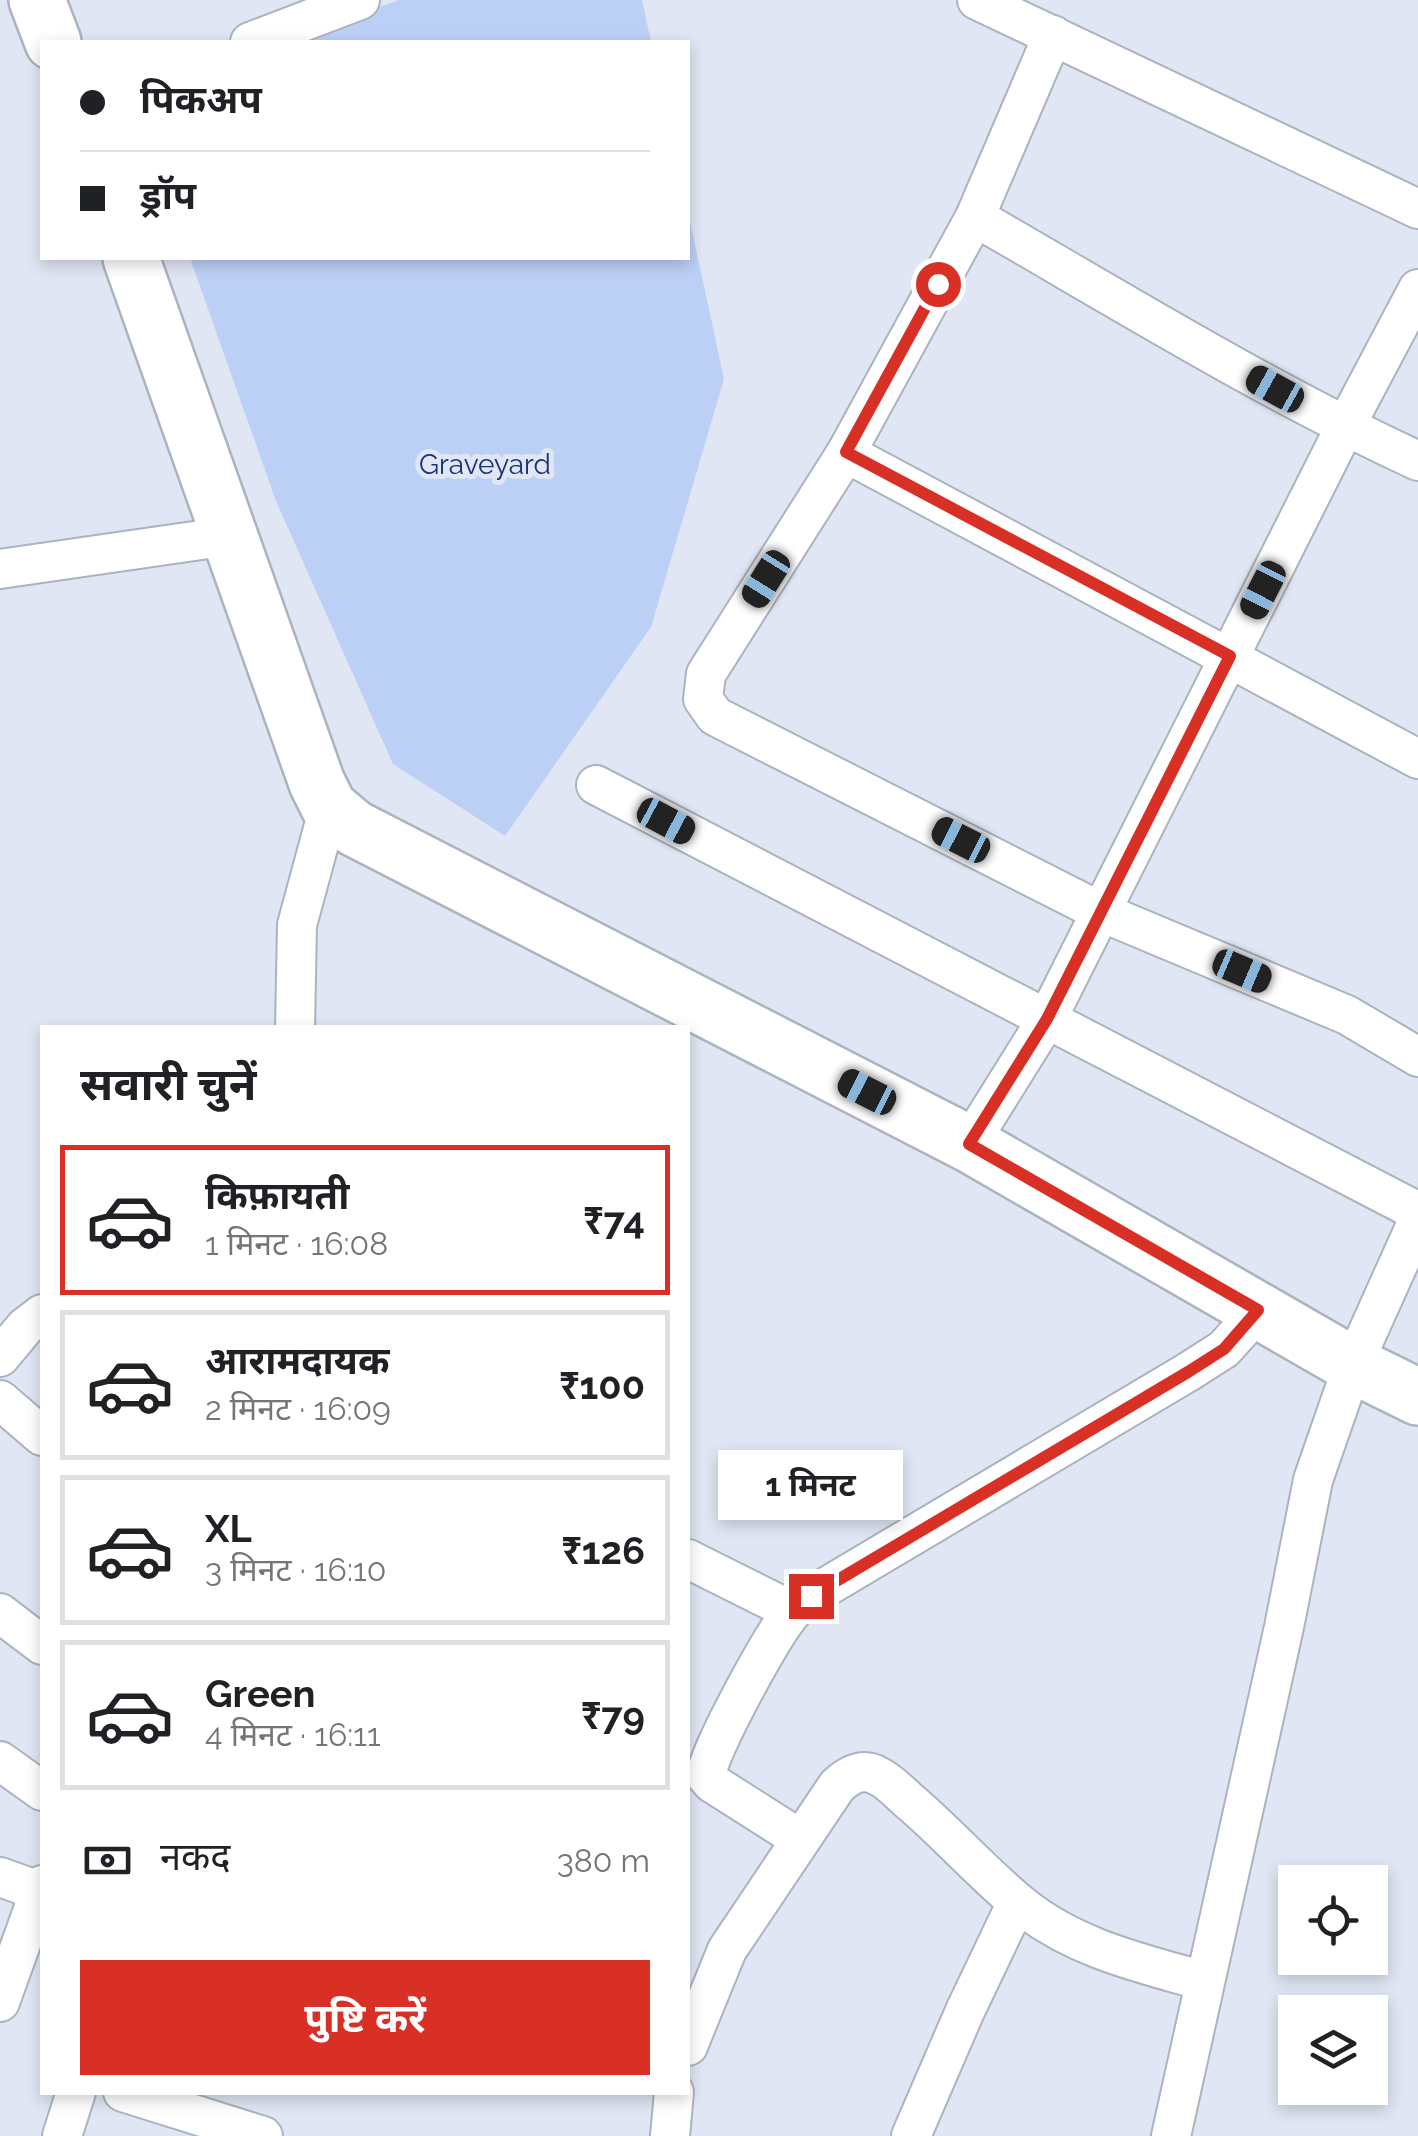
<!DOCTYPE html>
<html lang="hi">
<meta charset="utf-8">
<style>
:root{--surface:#fff;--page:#f6f6f6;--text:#202124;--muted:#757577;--line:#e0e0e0;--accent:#d93025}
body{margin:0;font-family:Raleway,"Noto Sans Devanagari",sans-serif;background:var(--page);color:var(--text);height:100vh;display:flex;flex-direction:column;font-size:38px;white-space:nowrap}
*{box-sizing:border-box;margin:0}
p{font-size:32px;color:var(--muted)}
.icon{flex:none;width:55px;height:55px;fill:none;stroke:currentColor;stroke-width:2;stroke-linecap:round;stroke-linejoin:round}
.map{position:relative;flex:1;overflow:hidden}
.drawer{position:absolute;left:40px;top:1025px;width:650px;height:1070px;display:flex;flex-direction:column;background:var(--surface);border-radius:0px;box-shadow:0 5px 15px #0003}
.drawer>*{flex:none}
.hud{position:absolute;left:40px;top:40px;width:650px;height:220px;border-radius:0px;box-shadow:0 5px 15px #0003;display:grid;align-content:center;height:220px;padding:0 40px;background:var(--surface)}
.tools{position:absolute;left:1278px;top:1865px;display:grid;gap:20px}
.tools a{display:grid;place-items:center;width:110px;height:110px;border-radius:0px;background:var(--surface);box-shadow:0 5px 15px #0003;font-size:50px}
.end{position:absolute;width:45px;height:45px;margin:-22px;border:12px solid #d93025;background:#fff;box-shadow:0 0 0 5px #fff}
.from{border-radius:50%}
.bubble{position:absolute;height:70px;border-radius:0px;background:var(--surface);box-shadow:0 5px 15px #0003;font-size:32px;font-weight:700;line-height:70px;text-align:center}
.car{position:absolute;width:30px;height:60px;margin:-30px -15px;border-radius:12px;box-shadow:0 0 8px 2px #0007;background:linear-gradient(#222 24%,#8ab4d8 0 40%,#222 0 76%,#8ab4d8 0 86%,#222 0)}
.hud b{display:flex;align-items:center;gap:35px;height:95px;font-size:38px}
.hud b+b{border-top:2px solid var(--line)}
.hud i{width:25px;height:25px;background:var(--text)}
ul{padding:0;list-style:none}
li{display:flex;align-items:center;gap:30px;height:150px;margin:0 20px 15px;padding:0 20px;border:5px solid var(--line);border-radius:0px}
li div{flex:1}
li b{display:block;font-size:38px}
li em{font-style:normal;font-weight:700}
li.active{border-color:var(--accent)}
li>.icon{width:90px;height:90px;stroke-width:1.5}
h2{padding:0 40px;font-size:45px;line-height:120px}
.pay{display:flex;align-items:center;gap:25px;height:110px;padding:0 40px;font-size:38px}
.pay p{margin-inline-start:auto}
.primary-button{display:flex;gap:20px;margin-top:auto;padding:20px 40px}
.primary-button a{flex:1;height:115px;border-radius:0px;background:var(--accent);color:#fff;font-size:40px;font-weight:700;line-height:115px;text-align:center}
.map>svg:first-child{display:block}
.green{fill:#bccff5}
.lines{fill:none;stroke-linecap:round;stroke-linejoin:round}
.street-casing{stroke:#acb3c0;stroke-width:42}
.secondary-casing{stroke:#acb3c0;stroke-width:60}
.street{stroke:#fff;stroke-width:38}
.secondary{stroke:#fff;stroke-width:55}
.route{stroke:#d93025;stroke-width:12}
.labels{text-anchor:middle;stroke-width:10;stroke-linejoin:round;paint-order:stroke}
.park-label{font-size:28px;fill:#19337b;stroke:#e0e6f4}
</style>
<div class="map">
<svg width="1418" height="2136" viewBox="0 0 1418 2136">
<rect width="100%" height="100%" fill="#e0e6f4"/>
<g class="green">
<polygon points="399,0 642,0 651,42 280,42"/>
<polygon points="688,212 724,379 651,627 505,836 393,764 276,501 190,258 688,258"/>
</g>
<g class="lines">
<defs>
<g id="street">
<polyline points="977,0 1418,209"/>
<polyline points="1053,35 975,217 846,453 706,674 703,699 715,716 1101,912 1347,1015 1418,1057"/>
<polyline points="250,42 360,0"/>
<path d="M 975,217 C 1121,301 1265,390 1418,461"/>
<polyline points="846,453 1418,759"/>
<polyline points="0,569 229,536"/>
<polyline points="596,785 1409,1207 1415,1216 1415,1227 1353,1365 1313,1480 1284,1627 1171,2136"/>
<polyline points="295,1028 297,925 329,807"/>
<polyline points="969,1144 1047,1019 1345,427 1418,289"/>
<polyline points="0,1357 25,1327 42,1314"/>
<polyline points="0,1400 42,1436"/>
<polyline points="688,1559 792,1611"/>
<polyline points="0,1613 42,1645"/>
<polyline points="0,1761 42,1791"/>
<path d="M 800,1839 L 712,1783 L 706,1776 C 709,1750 770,1640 788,1617 C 794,1608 803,1602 811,1596 L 1188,1372 L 1224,1349 L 1259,1310"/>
<polyline points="0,1877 39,1891"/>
<polyline points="0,2002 42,1885"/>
<path d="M 688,2046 L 727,1950 L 837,1786 C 849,1775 862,1767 878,1776 C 889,1781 899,1792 908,1800 C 947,1833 981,1872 1021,1905 C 1074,1948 1140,1963 1204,1981"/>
<polyline points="123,2092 263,2136"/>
<polyline points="62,2136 76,2092"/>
<polyline points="670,2136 674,2092"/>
<polyline points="911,2136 965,2011 1017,1902"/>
</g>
<g id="secondary">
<polyline points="37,0 53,42"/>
<polyline points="131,258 317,783 329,807 354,828 969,1144 1353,1365 1418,1397"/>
</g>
</defs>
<use href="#street" class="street-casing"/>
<use href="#secondary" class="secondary-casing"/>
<use href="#street" class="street"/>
<use href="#secondary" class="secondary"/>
</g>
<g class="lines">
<polyline class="route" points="811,1596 1188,1372 1224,1349 1258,1310 969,1144 1047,1019 1230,656 846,452 938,284"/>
</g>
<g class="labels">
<g class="park-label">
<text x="485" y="474">Graveyard</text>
</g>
</g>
</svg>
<div class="tools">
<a><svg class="icon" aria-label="locate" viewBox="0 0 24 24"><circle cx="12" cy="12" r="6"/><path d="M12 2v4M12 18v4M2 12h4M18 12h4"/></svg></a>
<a><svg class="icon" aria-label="layers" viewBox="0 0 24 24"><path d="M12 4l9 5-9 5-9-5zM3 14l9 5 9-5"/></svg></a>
</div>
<i class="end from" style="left:938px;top:284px"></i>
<i class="end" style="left:811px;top:1596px"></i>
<div class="bubble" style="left:718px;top:1450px;width:185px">1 मिनट</div>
<i class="car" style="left:1275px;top:389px;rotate:299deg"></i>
<i class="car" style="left:766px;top:579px;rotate:212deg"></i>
<i class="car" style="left:1263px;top:590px;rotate:207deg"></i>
<i class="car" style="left:666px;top:821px;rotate:118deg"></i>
<i class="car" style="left:961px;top:840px;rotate:297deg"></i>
<i class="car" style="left:1242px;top:971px;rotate:113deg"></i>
<i class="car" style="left:867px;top:1092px;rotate:297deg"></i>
<div class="hud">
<b><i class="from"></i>पिकअप</b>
<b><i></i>ड्रॉप</b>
</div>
<section class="drawer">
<h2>सवारी चुनें</h2>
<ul>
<li class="active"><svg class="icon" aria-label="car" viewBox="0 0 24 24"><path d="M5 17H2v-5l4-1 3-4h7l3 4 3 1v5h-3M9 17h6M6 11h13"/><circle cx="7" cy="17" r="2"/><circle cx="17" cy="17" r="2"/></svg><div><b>किफ़ायती</b><p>1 मिनट · 16:08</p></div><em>₹74</em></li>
<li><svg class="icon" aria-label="car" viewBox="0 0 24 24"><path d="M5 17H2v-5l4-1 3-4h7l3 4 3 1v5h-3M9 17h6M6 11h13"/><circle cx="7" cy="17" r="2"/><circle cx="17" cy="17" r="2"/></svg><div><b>आरामदायक</b><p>2 मिनट · 16:09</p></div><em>₹100</em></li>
<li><svg class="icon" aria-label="car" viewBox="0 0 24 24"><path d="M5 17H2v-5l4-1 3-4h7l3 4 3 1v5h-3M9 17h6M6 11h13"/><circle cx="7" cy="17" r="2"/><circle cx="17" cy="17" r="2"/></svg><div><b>XL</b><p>3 मिनट · 16:10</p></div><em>₹126</em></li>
<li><svg class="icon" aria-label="car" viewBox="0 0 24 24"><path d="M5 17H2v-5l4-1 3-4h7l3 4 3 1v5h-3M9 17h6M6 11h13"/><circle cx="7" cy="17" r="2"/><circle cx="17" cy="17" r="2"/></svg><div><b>Green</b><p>4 मिनट · 16:11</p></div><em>₹79</em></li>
</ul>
<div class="pay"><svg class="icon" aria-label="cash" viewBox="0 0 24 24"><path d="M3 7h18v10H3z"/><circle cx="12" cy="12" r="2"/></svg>नकद<p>380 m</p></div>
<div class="primary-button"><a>पुष्टि करें</a></div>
</section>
</div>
